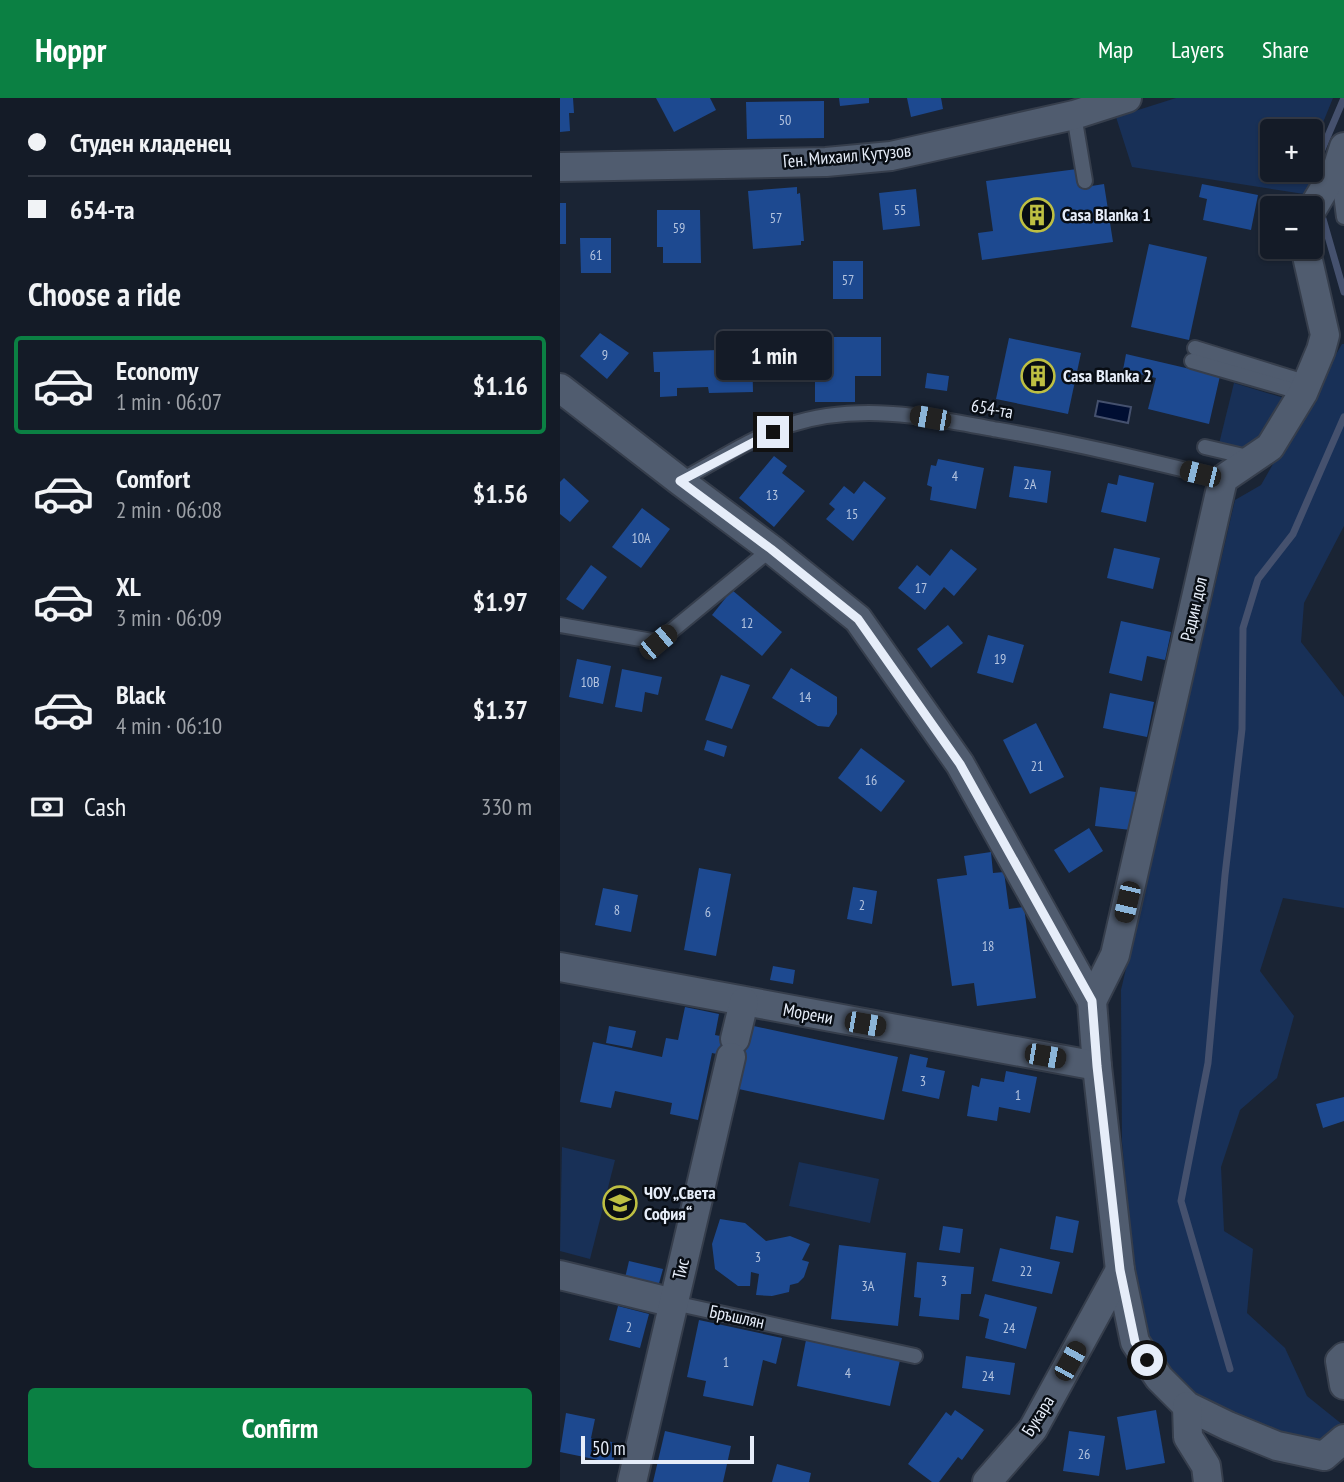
<!DOCTYPE html>
<meta charset="utf-8">
<style>
:root{--surface:#141b27;--page:#1d242f;--text:#f1f3f6;--muted:#9da1a7;--line:#333944;--accent:#0b8043}
body{margin:0;font-family:"PT Sans Narrow",sans-serif;background:var(--page);color:var(--text);height:100vh;display:flex;flex-direction:column;font-size:26px;white-space:nowrap}
*{box-sizing:border-box;margin:0}
p{font-size:23px;color:var(--muted)}
.icon{flex:none;width:38px;height:38px;fill:none;stroke:currentColor;stroke-width:2;stroke-linecap:round;stroke-linejoin:round}
.map{position:relative;flex:1;overflow:hidden}
.panel{display:flex;flex-direction:column;background:var(--surface);width:560px}
.panel>*{flex:none}
.banner{display:grid;align-content:center;height:154px;padding:0 28px;background:var(--surface)}
.controls{position:absolute;left:700px;top:21px;display:grid;gap:14px}
.controls a{display:grid;place-items:center;width:63px;height:63px;border-radius:7px;background:var(--surface);box-shadow:0 2px 5px #0004,0 0 0 2px var(--line);font-size:35px}
.scale{position:absolute;left:21px;bottom:18px;width:173px;box-sizing:border-box;padding-left:7px;border:4px solid #e6edf9;border-top:0;font-size:19px;line-height:24px;white-space:nowrap;color:#e6edf9;-webkit-text-stroke:5px #080d14;paint-order:stroke}
.end{position:absolute;width:32px;height:32px;margin:-16px;border:9px solid #e6edf9;background:#111;box-shadow:0 0 0 4px #111}
.from{border-radius:50%}
.bubble{position:absolute;height:49px;border-radius:7px;background:var(--surface);box-shadow:0 2px 5px #0004,0 0 0 2px var(--line);font-size:23px;font-weight:600;line-height:49px;text-align:center}
.car{position:absolute;width:21px;height:42px;margin:-21px -10px;border-radius:9px;box-shadow:0 0 5px 2px #0007;background:linear-gradient(#222 24%,#8ab4d8 0 40%,#222 0 76%,#8ab4d8 0 86%,#222 0)}
.banner b{display:flex;align-items:center;gap:24px;height:66px;font-size:26px}
.banner b+b{border-top:2px solid var(--line)}
.banner i{width:18px;height:18px;background:var(--text)}
ul{padding:0;list-style:none}
li{display:flex;align-items:center;gap:21px;height:98px;margin:0 14px 10px;padding:0 14px;border:4px solid transparent;border-radius:7px}
li div{flex:1}
li b{display:block;font-size:26px}
li em{font-style:normal;font-weight:600}
li.current{border-color:var(--accent)}
li>.icon{width:63px;height:63px;stroke-width:1.5}
h2{padding:0 28px;font-size:32px;line-height:84px}
.pay{display:flex;align-items:center;gap:18px;height:77px;padding:0 28px;font-size:26px}
.pay p{margin-inline-start:auto}
.cta{display:flex;gap:14px;margin-top:auto;padding:14px 28px}
.cta a{flex:1;height:80px;border-radius:7px;background:var(--accent);color:#fff;font-size:28px;font-weight:600;line-height:80px;text-align:center}
header{display:flex;align-items:center;gap:42px;box-sizing:border-box;height:98px;padding:0 35px;background:var(--accent);color:#fff}
header strong{font-size:33px}
nav{display:flex;gap:38px;margin-inline-start:auto;font-size:24px}
main{display:flex;flex:1;min-height:0}
.map>svg:first-child{display:block}
.green{fill:#183057;fill-rule:evenodd}
.water{fill:#000e32;stroke:#45516e;stroke-width:2}
.lines{fill:none;stroke-linecap:round;stroke-linejoin:round}
.stream{stroke:#45516e;stroke-width:7}
.building{fill:#1d4990}
.lane-casing{stroke:#363e4c;stroke-width:18}
.street-casing{stroke:#363e4c;stroke-width:32}
.lane{stroke:#505c6f;stroke-width:14}
.street{stroke:#505c6f;stroke-width:28}
.route{stroke:#e6edf9;stroke-width:9}
.labels{text-anchor:middle;stroke-width:5;stroke-linejoin:round;paint-order:stroke}
.number-label{font-size:14px;fill:#b4c4df}
.street-label{font-size:18px;fill:#e6edf9;stroke:#080d14}
.poi-label{font-size:18px;font-weight:bold;fill:#e6edf9;stroke:#080d14;text-anchor:start}
</style>
<header>
<strong>Hoppr</strong>
<nav><a>Map</a><a>Layers</a><a>Share</a></nav>
</header>
<main>
<section class="panel">
<div class="banner">
<b><i class="from"></i>Студен кладенец</b>
<b><i></i>654-та</b>
</div>
<h2>Choose a ride</h2>
<ul>
<li class="current"><svg class="icon" aria-label="car" viewBox="0 0 24 24"><path d="M5 17H2v-5l4-1 3-4h7l3 4 3 1v5h-3M9 17h6M6 11h13"/><circle cx="7" cy="17" r="2"/><circle cx="17" cy="17" r="2"/></svg><div><b>Economy</b><p>1 min · 06:07</p></div><em>$1.16</em></li>
<li><svg class="icon" aria-label="car" viewBox="0 0 24 24"><path d="M5 17H2v-5l4-1 3-4h7l3 4 3 1v5h-3M9 17h6M6 11h13"/><circle cx="7" cy="17" r="2"/><circle cx="17" cy="17" r="2"/></svg><div><b>Comfort</b><p>2 min · 06:08</p></div><em>$1.56</em></li>
<li><svg class="icon" aria-label="car" viewBox="0 0 24 24"><path d="M5 17H2v-5l4-1 3-4h7l3 4 3 1v5h-3M9 17h6M6 11h13"/><circle cx="7" cy="17" r="2"/><circle cx="17" cy="17" r="2"/></svg><div><b>XL</b><p>3 min · 06:09</p></div><em>$1.97</em></li>
<li><svg class="icon" aria-label="car" viewBox="0 0 24 24"><path d="M5 17H2v-5l4-1 3-4h7l3 4 3 1v5h-3M9 17h6M6 11h13"/><circle cx="7" cy="17" r="2"/><circle cx="17" cy="17" r="2"/></svg><div><b>Black</b><p>4 min · 06:10</p></div><em>$1.37</em></li>
</ul>
<div class="pay"><svg class="icon" aria-label="cash" viewBox="0 0 24 24"><path d="M3 7h18v10H3z"/><circle cx="12" cy="12" r="2"/></svg>Cash<p>330 m</p></div>
<div class="cta"><a>Confirm</a></div>
</section>
<div class="map">
<svg width="784" height="1384" viewBox="0 0 784 1384">
<rect width="100%" height="100%" fill="#1a2434"/>
<g class="green">
<path d="M 616,0 L 773,0 L 753,49 L 750,88 L 744,96 L 572,69 L 556,19 ZM 712,33 L 751,33 L 751,72 L 712,72 Z"/>
<polygon points="782,246 784,246 784,428 744,505 741,544 784,599 784,810 723,800 700,873 734,918 717,980 680,1012 661,1069 664,1133 693,1151 687,1215 725,1250 747,1298 783,1327 761,1346 715,1335 635,1298 608,1273 588,1239 573,1162 562,1044 561,892 675,402 701,387"/>
<polygon points="674,285 724,300 707,334 681,352 659,346"/>
<polygon points="2,1049 55,1062 30,1161 0,1153"/>
<polygon points="239,1064 319,1081 310,1125 229,1108"/>
</g>
<polygon class="water" points="538,303 571,309 568,325 535,318"/>
<g class="lines">
<g class="stream">
<polyline points="758,81 761,54 784,0"/>
<polyline points="761,114 784,194"/>
<polyline points="670,1271 621,1103 648,965 665,777 682,631 683,530 698,481 733,436 784,319"/>
</g>
</g>
<g class="building">
<polygon points="0,0 13,0 14,15 9,15 10,33 0,34"/>
<polygon points="96,0 150,0 156,12 114,34"/>
<polygon points="279,0 309,0 309,5 280,8"/>
<polygon points="347,0 381,0 383,11 351,19"/>
<polygon points="264,3 264,40 187,41 186,4"/>
<polygon points="517,71 519,90 544,86 553,144 422,162 418,135 433,133 426,83"/>
<polygon points="642,86 698,97 691,132 643,122 647,101 639,99"/>
<polygon points="237,89 237,96 240,95 244,143 241,143 241,147 193,151 188,93"/>
<polygon points="356,91 360,128 323,132 319,95"/>
<rect x="0" y="105" width="6" height="41"/>
<polygon points="97,112 140,112 141,165 103,165 103,149 97,149"/>
<polygon points="20,140 51,140 51,175 21,175"/>
<polygon points="589,146 647,159 629,242 571,229"/>
<rect x="273" y="163" width="30" height="38"/>
<polygon points="40,235 69,255 47,281 20,258"/>
<polygon points="273,239 321,239 321,278 295,278 295,304 255,304 255,272 249,272 249,249 273,250"/>
<polygon points="449,240 521,255 508,316 436,301"/>
<polygon points="192,251 193,294 149,295 148,289 117,290 117,298 100,299 100,274 94,274 93,254"/>
<polygon points="566,256 660,278 649,326 588,311 596,280 563,272"/>
<polygon points="367,275 389,278 387,293 365,290"/>
<polygon points="214,358 227,368 222,375 245,393 214,429 179,400"/>
<polygon points="378,361 424,370 416,411 370,402 372,389 367,387 371,367 376,368"/>
<polygon points="454,368 491,373 487,405 449,399"/>
<polygon points="559,377 594,385 586,424 541,414 548,385 557,387"/>
<polygon points="4,380 29,403 10,424 0,416 0,384"/>
<polygon points="304,383 326,400 293,443 266,421 275,411 269,406 284,388 294,396"/>
<polygon points="82,410 110,431 81,470 52,449"/>
<polygon points="554,450 600,460 593,491 547,480"/>
<polygon points="391,451 417,471 394,498 384,489 365,512 338,490 357,467 370,478"/>
<polygon points="31,467 47,479 23,512 6,501"/>
<polygon points="172,492 222,534 202,558 152,517"/>
<polygon points="561,523 611,534 605,562 587,558 582,583 549,575"/>
<polygon points="388,527 403,545 371,570 357,551"/>
<polygon points="428,537 464,547 453,585 417,575"/>
<polygon points="17,561 51,568 43,606 9,599"/>
<polygon points="231,570 277,599 277,616 269,629 258,628 212,600"/>
<polygon points="62,571 102,579 98,597 85,594 82,614 55,609"/>
<polygon points="161,577 190,587 172,631 145,622"/>
<polygon points="550,595 594,604 587,639 543,630"/>
<polygon points="476,625 504,679 470,696 443,642"/>
<polygon points="147,642 167,648 164,659 144,652"/>
<polygon points="301,650 345,683 321,714 278,680"/>
<polygon points="540,689 576,694 571,732 535,728"/>
<polygon points="529,730 543,753 509,775 494,752"/>
<polygon points="431,754 433,775 444,774 449,811 464,809 476,900 417,908 414,885 392,888 377,781 407,777 404,758"/>
<polygon points="139,770 171,776 156,858 124,852"/>
<polygon points="293,789 317,793 312,826 287,821"/>
<polygon points="43,790 78,797 71,834 35,827"/>
<polygon points="213,868 235,872 233,886 210,882"/>
<polygon points="125,909 159,916 155,937 186,943 189,927 338,959 324,1022 174,990 181,961 152,955 138,1022 110,1016 112,1005 55,993 51,1010 20,1004 33,944 102,959 106,940 118,942"/>
<polygon points="49,928 76,933 72,950 46,945"/>
<polygon points="350,956 368,960 366,969 385,973 379,1001 342,993"/>
<polygon points="446,973 477,979 470,1015 439,1009 437,1023 407,1018 412,987 419,989 421,980 444,984"/>
<polygon points="784,999 784,1023 763,1030 756,1006"/>
<polygon points="496,1118 519,1123 513,1155 490,1151"/>
<polygon points="160,1121 185,1125 206,1143 230,1138 250,1146 242,1162 249,1164 244,1179 238,1185 230,1187 229,1194 212,1198 196,1197 199,1176 191,1174 190,1188 178,1188 155,1171 152,1146"/>
<polygon points="383,1128 403,1131 400,1155 379,1152"/>
<polygon points="279,1147 346,1155 338,1228 271,1221"/>
<polygon points="440,1150 500,1164 492,1196 432,1183"/>
<polygon points="69,1163 103,1171 98,1189 65,1180"/>
<polygon points="357,1164 414,1169 411,1196 401,1196 399,1222 359,1218 361,1200 354,1199"/>
<polygon points="425,1196 477,1209 466,1251 425,1240 429,1221 419,1218"/>
<polygon points="58,1208 89,1216 80,1250 49,1242"/>
<polygon points="139,1222 222,1240 216,1266 203,1262 193,1308 143,1298 146,1283 127,1279"/>
<polygon points="246,1242 340,1262 330,1308 237,1288"/>
<polygon points="406,1258 455,1265 450,1297 402,1290"/>
<polygon points="395,1312 424,1332 402,1362 398,1359 379,1384 372,1384 348,1366 386,1314 391,1318"/>
<polygon points="596,1312 605,1365 566,1372 557,1319"/>
<polygon points="6,1315 35,1321 31,1340 57,1345 53,1365 0,1354"/>
<polygon points="105,1333 171,1348 163,1384 93,1384"/>
<polygon points="509,1333 545,1338 539,1378 503,1373"/>
<polygon points="217,1366 251,1375 249,1384 212,1384"/>
</g>
<g class="lines">
<defs>
<g id="lane">
<polyline points="514,17 525,83"/>
<polyline points="778,73 784,119"/>
<polyline points="635,250 748,285"/>
<polyline points="632,263 743,295"/>
<polyline points="645,349 692,360"/>
<path d="M 120,383 C 155,364 191,340 229,327 C 299,304 369,319 439,332 C 515,345 589,363 663,381"/>
<polyline points="0,527 98,544 211,451"/>
<polyline points="114,1205 355,1258"/>
</g>
<g id="street">
<polyline points="0,69 266,64 331,58 514,17 567,0"/>
<polyline points="751,113 778,68 784,49"/>
<polyline points="0,290 120,383 211,451 298,521 400,666 532,903 537,968 560,1172 575,1244 599,1280 627,1308 668,1328 717,1348 764,1358 784,1341"/>
<polyline points="0,869 537,968"/>
<polyline points="532,903 555,857 663,381 710,349 743,295 761,252 765,237 745,149"/>
<polyline points="175,941 184,904"/>
<polyline points="0,1177 114,1205"/>
<polyline points="784,1259 780,1263 784,1287"/>
<polyline points="627,1308 628,1339 646,1368 648,1384"/>
<polyline points="72,1384 171,959"/>
<polyline points="427,1384 473,1331 560,1172"/>
</g>
</defs>
<use href="#lane" class="lane-casing"/>
<use href="#street" class="street-casing"/>
<use href="#lane" class="lane"/>
<use href="#street" class="street"/>
</g>
<g class="lines">
<polyline class="route" points="213,334 120,383 211,451 298,521 400,666 532,903 537,968 560,1172 575,1244 587,1262"/>
</g>
<defs>
<symbol id="building-ring" viewBox="-11 -11 22 22"><circle r="9.5" fill="#080d14" stroke="#bebf42" stroke-width="1.5"/><path d="M-4-6H4V6H1V3H-1V6H-4ZM-2.5-4.3h1.7v1.8h-1.7ZM.8-4.3h1.7v1.8H.8ZM-2.5-1h1.7V.8h-1.7ZM.8-1h1.7V.8H.8Z" fill="#bebf42"/></symbol>
<symbol id="school-ring" viewBox="-11 -11 22 22"><circle r="9.5" fill="#080d14" stroke="#bebf42" stroke-width="1.5"/><path d="M0-5L7-2L0 1L-7-2ZM-4 1L0 2.5L4 1V4Q0 6-4 4Z" fill="#bebf42"/></symbol>
</defs>
<g fill-rule="evenodd">
<use href="#building-ring" x="458" y="98" width="38" height="38"/>
<use href="#building-ring" x="459" y="259" width="38" height="38"/>
<use href="#school-ring" x="41" y="1086" width="38" height="38"/>
</g>
<g class="labels">
<g class="number-label">
<text x="225" y="27">50</text>
<text x="340" y="117">55</text>
<text x="216" y="125">57</text>
<text x="119" y="135">59</text>
<text x="36" y="162">61</text>
<text x="288" y="187">57</text>
<text x="45" y="262">9</text>
<text x="395" y="383">4</text>
<text x="470" y="391">2А</text>
<text x="212" y="402">13</text>
<text x="292" y="421">15</text>
<text x="81" y="445">10А</text>
<text x="361" y="495">17</text>
<text x="187" y="530">12</text>
<text x="440" y="566">19</text>
<text x="30" y="589">10В</text>
<text x="245" y="604">14</text>
<text x="477" y="673">21</text>
<text x="311" y="687">16</text>
<text x="302" y="812">2</text>
<text x="57" y="817">8</text>
<text x="148" y="819">6</text>
<text x="428" y="853">18</text>
<text x="363" y="988">3</text>
<text x="458" y="1002">1</text>
<text x="198" y="1164">3</text>
<text x="466" y="1178">22</text>
<text x="384" y="1188">3</text>
<text x="308" y="1193">3А</text>
<text x="69" y="1234">2</text>
<text x="449" y="1235">24</text>
<text x="166" y="1269">1</text>
<text x="288" y="1280">4</text>
<text x="428" y="1283">24</text>
<text x="524" y="1361">26</text>
</g>
<g class="street-label">
<text transform="translate(287 58) rotate(-5)" y="6">Ген. Михаил Кутузов</text>
<text transform="translate(432 311) rotate(10)" y="6">654-та</text>
<text transform="translate(634 511) rotate(-77)" y="6">Радин дол</text>
<text transform="translate(248 916) rotate(10)" y="6">Морени</text>
<text transform="translate(121 1171) rotate(-77)" y="6">Тис</text>
<text transform="translate(177 1219) rotate(12)" y="6">Бръшлян</text>
<text transform="translate(478 1318) rotate(-58)" y="6">Букара</text>
</g>
<g class="poi-label">
<text x="502" y="123">Casa Blanka 1</text>
<text x="503" y="284">Casa Blanka 2</text>
<text x="84" y="1101">ЧОУ „Света<tspan x="84" dy="21">София“</tspan></text>
</g>
</g>
</svg>
<div class="controls">
<a>+</a>
<a>−</a>
</div>
<div class="scale">50 m</div>
<i class="end from" style="left:587px;top:1262px"></i>
<i class="end" style="left:213px;top:334px"></i>
<div class="bubble" style="left:156px;top:233px;width:116px">1 min</div>
<i class="car" style="left:370px;top:320px;rotate:280deg"></i>
<i class="car" style="left:640px;top:376px;rotate:284deg"></i>
<i class="car" style="left:98px;top:544px;rotate:50deg"></i>
<i class="car" style="left:567px;top:804px;rotate:193deg"></i>
<i class="car" style="left:305px;top:926px;rotate:100deg"></i>
<i class="car" style="left:485px;top:958px;rotate:100deg"></i>
<i class="car" style="left:510px;top:1263px;rotate:29deg"></i>
</div>
</main>
